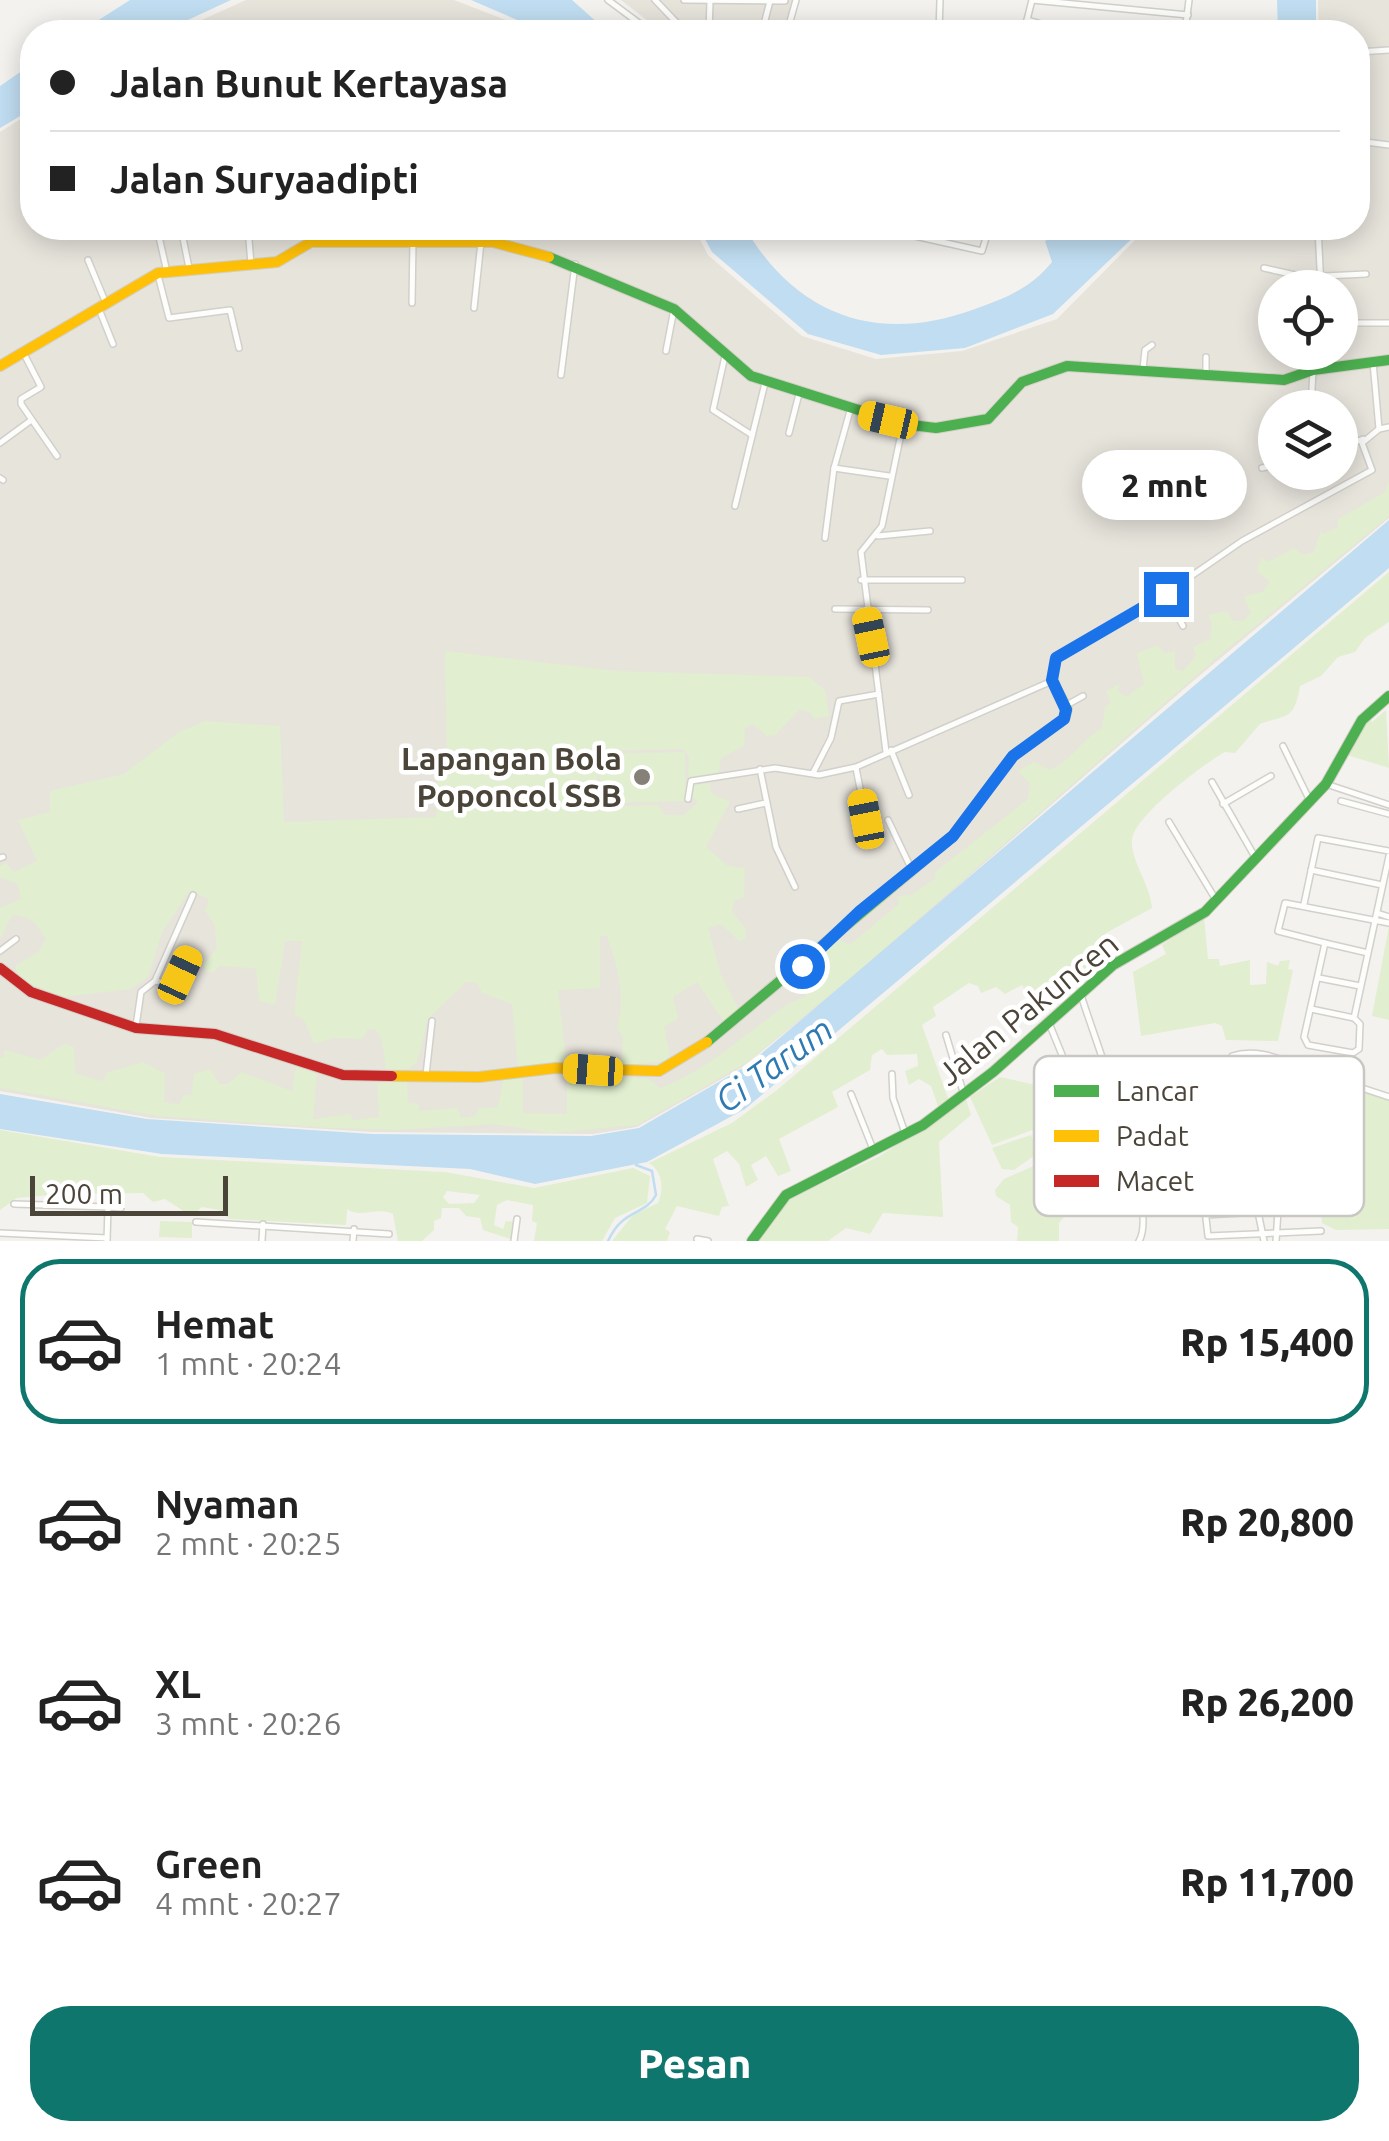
<!DOCTYPE html>
<html lang="id">
<meta charset="utf-8">
<style>
:root{--surface:#fff;--page:#f2f2f2;--text:#222;--muted:#767676;--line:#e0e0e0;--accent:#0f766e}
body{margin:0;font-family:Ubuntu,sans-serif;background:var(--page);color:var(--text);height:100vh;display:flex;flex-direction:column;font-size:38px;white-space:nowrap}
*{box-sizing:border-box;margin:0}
p{font-size:32px;color:var(--muted)}
.icon{flex:none;width:55px;height:55px;fill:none;stroke:currentColor;stroke-width:2;stroke-linecap:round;stroke-linejoin:round}
.map{position:relative;height:1241px;overflow:hidden}
.drawer{display:flex;flex-direction:column;background:var(--surface);flex:1}
.drawer>*{flex:none}
.top-card{position:absolute;left:20px;top:20px;width:1350px;height:220px;border-radius:40px;box-shadow:0 5px 25px #0003;display:grid;align-content:center;height:220px;padding:0 30px;background:var(--surface)}
.tools{position:absolute;left:1258px;top:270px;display:grid;gap:20px}
.tools a{display:grid;place-items:center;width:100px;height:100px;border-radius:50%;background:var(--surface);box-shadow:0 5px 25px #0003;font-size:50px}
.scale{position:absolute;left:30px;bottom:25px;width:198px;box-sizing:border-box;padding-left:10px;border:5px solid #4b4439;border-top:0;font-size:28px;line-height:35px;white-space:nowrap;color:#4b4439;-webkit-text-stroke:8px #fff;paint-order:stroke}
.end{position:absolute;width:45px;height:45px;margin:-22px;border:12px solid #1a73e8;background:#fff;box-shadow:0 0 0 5px #fff}
.from{border-radius:50%}
.bubble{position:absolute;height:70px;border-radius:35px;background:var(--surface);box-shadow:0 5px 25px #0003;font-size:32px;font-weight:800;line-height:70px;text-align:center}
.car{position:absolute;width:30px;height:60px;margin:-30px -15px;border-radius:12px;box-shadow:0 0 8px 2px #0007;background:linear-gradient(#f5c518 24%,#345 0 40%,#f5c518 0 76%,#345 0 86%,#f5c518 0)}
.top-card b{display:flex;align-items:center;gap:35px;height:95px;font-size:38px}
.top-card b+b{border-top:2px solid var(--line)}
.top-card i{width:25px;height:25px;background:var(--text)}
ul{padding:18px 0 0;list-style:none}
li{display:flex;align-items:center;gap:30px;height:165px;margin:0 20px 15px;padding:0 10px;border:5px solid transparent;border-radius:40px}
li div{flex:1}
li b{display:block;font-size:38px}
li em{font-style:normal;font-weight:800}
li.on{border-color:var(--accent)}
li>.icon{width:90px;height:90px;stroke-width:1.5}
.cta{display:flex;gap:20px;margin-top:auto;padding:20px 30px}
.cta a{flex:1;height:115px;border-radius:40px;background:var(--accent);color:#fff;font-size:40px;font-weight:800;line-height:115px;text-align:center}
.map>svg:first-child{display:block}
.residential{fill:#e7e4dc;fill-rule:evenodd}
.green{fill:#e1eecf;fill-rule:evenodd}
.water{fill:#c0ddf1}
.lines{fill:none;stroke-linecap:round;stroke-linejoin:round}
.stream{stroke:#c0ddf1;stroke-width:2.5}
.street-casing{stroke:#d2d0cb;stroke-width:8}
.fast-casing{stroke:#d3cfc5;stroke-width:12}
.slow-casing{stroke:#d3cfc5;stroke-width:12}
.jam-casing{stroke:#d3cfc5;stroke-width:12}
.street{stroke:#fdfdfc;stroke-width:5}
.fast{stroke:#4caf50;stroke-width:10}
.slow{stroke:#ffc107;stroke-width:10}
.jam{stroke:#c62828;stroke-width:10}
.route{stroke:#1a73e8;stroke-width:12}
.poi-dot{fill:#868178;stroke:#fff;stroke-width:4}
.labels{text-anchor:middle;stroke-width:9;stroke-linejoin:round;paint-order:stroke}
.poi-label{font-size:32px;font-weight:bold;fill:#4b4439;stroke:#fff;text-anchor:end}
.street-label{font-size:32px;fill:#4b4439;stroke:#fff}
.water-label{font-size:35px;font-style:italic;fill:#2e7ab2;stroke:#fff}
.key{fill:#fff;stroke:#c9c7c4;stroke-width:2.5}
.key-label{font-size:28px;fill:#4b4439}
</style>
<div class="map">
<svg width="1389" height="1241" viewBox="0 0 1389 1241">
<rect width="100%" height="100%" fill="#f4f2ee"/>
<g class="residential">
<polygon points="246,0 454,0 536,32 175,32"/>
<polygon points="621,0 795,0 785,32 662,32"/>
<path d="M 1318,0 L 1389,0 L 1389,518 L 1193,681 L 859,973 L 741,1068 L 637,1127 L 593,1134 L 371,1132 L 151,1118 L 0,1091 L 0,132 L 32,112 L 32,228 L 694,228 L 708,255 L 802,336 L 876,359 L 962,351 L 1057,319 L 1147,228 L 1358,228 L 1358,32 L 1319,32 ZM 1275,288 L 1340,288 L 1340,352 L 1275,352 ZM 1275,408 L 1340,408 L 1340,472 L 1275,472 Z"/>
</g>
<g class="green">
<path d="M 1389,481 L 1389,516 L 1214,660 L 851,978 L 746,1063 L 637,1125 L 550,1133 L 494,1124 L 397,1130 L 332,1128 L 158,1116 L 0,1088 L 0,1057 L 4,1057 L 4,1050 L 41,1060 L 64,1044 L 74,1047 L 75,1073 L 102,1081 L 108,1072 L 143,1062 L 165,1073 L 164,1102 L 179,1105 L 183,1095 L 192,1095 L 194,1074 L 210,1069 L 219,1084 L 228,1084 L 241,1072 L 292,1091 L 296,1067 L 317,1074 L 313,1119 L 351,1114 L 352,1120 L 379,1117 L 377,1083 L 407,1082 L 408,1103 L 418,1103 L 419,1111 L 458,1108 L 461,1118 L 475,1116 L 479,1108 L 498,1107 L 503,1079 L 523,1076 L 523,1113 L 567,1114 L 567,1073 L 649,1079 L 660,1088 C 710,1070 745,1033 788,1004 L 806,996 L 805,987 L 824,969 L 819,958 L 839,939 L 849,945 L 899,904 L 897,896 L 911,895 L 936,878 L 934,873 L 1028,799 L 1030,784 L 1018,771 L 1034,762 L 1050,770 C 1073,760 1078,743 1102,728 L 1105,707 L 1111,702 L 1106,691 L 1120,684 L 1118,691 L 1126,697 L 1144,684 L 1137,653 L 1158,645 L 1164,653 L 1175,651 L 1175,669 L 1183,671 L 1196,656 L 1193,647 L 1210,639 L 1212,623 L 1208,615 L 1227,611 L 1233,621 L 1243,621 L 1251,613 L 1244,596 L 1262,592 L 1270,582 L 1257,571 L 1261,557 L 1268,562 L 1294,548 L 1303,555 L 1314,552 L 1321,529 L 1323,534 L 1338,527 L 1338,519 L 1385,492 Z"/>
<path d="M 1389,572 L 1389,622 L 1365,638 L 1355,652 L 1338,657 L 1321,676 L 1300,686 C 1294,722 1286,714 1260,724 L 1235,753 L 1225,752 C 1205,763 1135,815 1132,839 C 1130,860 1151,886 1152,908 L 1106,933 L 1099,953 L 1106,960 L 1076,984 L 1056,986 L 1032,1004 L 1022,985 L 1005,994 L 996,987 L 981,993 L 978,986 L 969,983 L 933,1007 L 936,1016 L 922,1025 L 949,1101 L 939,1109 L 931,1086 L 919,1079 L 909,1085 L 905,1071 L 918,1066 L 917,1054 L 887,1055 L 882,1049 L 872,1055 L 870,1070 L 832,1092 L 838,1107 L 779,1139 L 791,1171 L 778,1176 L 766,1156 L 751,1165 L 758,1180 L 746,1187 L 739,1164 L 727,1151 L 713,1159 L 729,1206 L 722,1207 L 719,1216 L 677,1206 L 665,1229 L 670,1232 L 667,1241 L 612,1241 L 633,1215 L 658,1203 C 664,1189 663,1172 649,1163 L 732,1123 L 777,1090 Z"/>
<path d="M 445,651 L 616,671 L 809,677 L 825,690 L 829,716 L 814,719 L 810,712 L 800,709 L 775,735 L 767,736 L 752,724 L 745,728 L 744,746 L 721,758 L 718,775 L 688,778 L 689,757 L 683,749 L 598,751 L 595,755 L 600,806 L 658,805 L 665,815 L 684,815 L 698,802 L 691,797 L 690,786 L 710,783 L 711,793 L 730,802 L 706,847 L 728,866 L 745,868 L 744,897 L 734,901 L 732,912 L 746,929 L 745,939 L 740,942 L 721,924 L 708,928 L 721,975 L 740,1012 L 724,1022 L 697,982 L 673,997 L 678,1019 L 664,1026 L 671,1061 L 613,1066 L 622,1056 L 623,1037 L 617,1028 C 626,997 618,967 607,936 L 600,936 L 600,988 L 558,990 L 566,1060 L 518,1066 L 512,1004 L 482,993 L 477,983 L 466,982 L 428,1019 L 417,1063 L 408,1069 L 386,1069 L 382,1040 L 375,1029 L 368,1029 L 362,1039 L 334,1038 L 314,1044 L 304,1020 L 294,1014 L 302,941 L 285,941 L 275,1005 L 259,1001 L 256,968 L 219,966 L 214,972 L 206,972 L 204,964 L 217,948 L 214,923 L 205,911 L 209,899 L 190,891 L 162,932 L 148,977 L 131,989 L 64,997 L 19,980 L 15,966 L 38,952 L 46,939 C 37,924 31,915 12,915 L 0,939 L 0,908 L 21,899 L 18,884 L 0,877 L 0,866 L 6,863 L 14,872 L 37,861 L 18,820 L 50,812 L 50,791 L 124,774 L 179,732 L 205,721 L 280,726 L 284,822 L 436,817 L 438,767 L 447,760 Z"/>
<polygon points="1386,710 1389,768 1347,755 1368,718 1372,722"/>
<polygon points="685,752 686,801 600,803 599,754"/>
<polygon points="1204,917 1208,959 1219,959 1220,966 1250,960 1250,985 1266,984 1267,962 1278,966 1280,961 1290,960 1288,969 1293,970 1278,1041 1226,1040 1222,1026 1215,1023 1141,1036 1133,972 1166,954 1162,945"/>
<polygon points="1389,926 1389,1020 1372,1016"/>
<polygon points="1314,1075 1389,1099 1389,1229 1336,1230 1322,1223 1310,1082"/>
<polygon points="1000,1077 1040,1086 1048,1114 1038,1118 1043,1126 992,1145 970,1097"/>
<polygon points="966,1099 971,1115 939,1142 943,1217 883,1213 870,1234 846,1228 828,1241 757,1241 785,1201 880,1156"/>
<path d="M 0,1130 L 160,1157 L 445,1172 L 534,1188 L 633,1168 L 650,1176 L 647,1203 L 615,1218 L 602,1241 L 534,1241 L 537,1223 L 532,1221 L 533,1205 L 507,1200 L 497,1205 L 494,1225 L 503,1229 L 506,1221 L 515,1222 L 513,1240 L 483,1230 L 480,1218 L 466,1216 L 459,1208 L 442,1208 L 441,1218 L 434,1221 L 434,1230 L 422,1241 L 398,1241 L 393,1214 C 376,1206 362,1219 347,1209 L 346,1225 L 229,1219 L 219,1210 L 202,1207 L 195,1213 L 185,1212 L 165,1199 L 153,1202 L 143,1193 L 71,1194 L 70,1201 L 51,1201 L 51,1195 L 17,1198 L 0,1210 ZM 447,1191 L 480,1195 L 474,1203 L 449,1204 L 443,1197 Z"/>
<polygon points="1031,1135 1038,1153 1014,1170 1002,1169 992,1148"/>
<polygon points="1038,1164 1042,1168 1057,1166 1063,1175 1074,1176 1078,1197 1067,1203 1068,1212 1059,1223 1059,1241 1017,1241 1018,1227 1011,1222 1010,1205 996,1196 995,1190 1004,1179"/>
<polygon points="160,1221 192,1222 192,1238 159,1237"/>
</g>
<g class="water">
<polygon points="130,0 231,0 162,32 80,32"/>
<polygon points="471,0 572,0 608,32 545,32"/>
<polygon points="1277,0 1316,0 1316,32 1278,32"/>
<polygon points="32,64 32,109 0,128 0,86"/>
<path d="M 699,228 L 745,228 C 797,316 878,345 975,309 C 1006,298 1031,288 1052,262 L 1045,241 L 1069,228 L 1143,228 L 1053,314 L 965,348 L 881,355 L 808,334 L 712,252 Z"/>
<polygon points="1389,520 1389,568 745,1109 647,1162 535,1184 470,1169 162,1154 0,1129 0,1094 147,1119 372,1134 591,1136 639,1128 748,1065"/>
</g>
<g class="lines">
<path class="stream" d="M 608,1241 C 623,1208 645,1216 656,1195 L 652,1171 L 636,1165"/>
<defs>
<g id="street">
<polyline points="608,0 651,32"/>
<polyline points="655,0 677,23 697,32"/>
<polyline points="684,0 785,1"/>
<polyline points="1027,20 1071,32"/>
<polyline points="709,32 710,1"/>
<polyline points="762,32 770,1"/>
<polyline points="787,32 796,0"/>
<polyline points="939,32 940,0"/>
<polyline points="1024,32 1032,0 1188,15"/>
<polyline points="1127,32 1161,32"/>
<polyline points="1185,32 1189,0"/>
<polyline points="1358,52 1389,50"/>
<polyline points="1358,141 1389,145"/>
<polyline points="157,228 167,272"/>
<polyline points="181,228 189,268"/>
<polyline points="248,228 251,264"/>
<polyline points="879,228 982,251 989,228"/>
<polyline points="1318,228 1321,288"/>
<polyline points="378,239 380,228"/>
<polyline points="469,242 471,228"/>
<polyline points="88,260 105,301"/>
<polyline points="1264,268 1304,277 1366,274"/>
<polyline points="158,275 169,318 230,310 239,348"/>
<polyline points="412,303 413,240"/>
<polyline points="474,308 481,242"/>
<polyline points="99,309 113,344"/>
<polyline points="1340,323 1389,323"/>
<polyline points="666,351 674,309"/>
<polyline points="23,352 41,387 21,399 21,404 57,456"/>
<polyline points="1324,352 1324,368"/>
<polyline points="725,356 713,410 752,435"/>
<polyline points="1206,357 1206,375"/>
<polyline points="1143,369 1145,350 1152,345"/>
<polyline points="561,375 575,264"/>
<polyline points="1311,408 1313,370"/>
<polyline points="1379,429 1389,427"/>
<polyline points="789,433 800,390"/>
<polyline points="0,443 30,421"/>
<polyline points="1340,448 1363,439"/>
<polyline points="834,468 889,476"/>
<polyline points="1262,468 1275,465"/>
<polyline points="0,478 3,480"/>
<polyline points="735,506 765,383"/>
<polyline points="878,536 930,531"/>
<polyline points="825,538 834,468 850,411"/>
<polyline points="861,580 962,580"/>
<polyline points="1166,595 1183,626"/>
<polyline points="835,609 928,610"/>
<polyline points="1065,706 1083,696"/>
<polyline points="1283,746 1309,799"/>
<polyline points="891,750 909,795"/>
<polyline points="886,752 861,552 882,526 903,424"/>
<polyline points="856,768 866,819"/>
<polyline points="760,769 776,847 795,887"/>
<polyline points="813,773 831,738 839,701 879,694"/>
<polyline points="1212,782 1255,857"/>
<polyline points="1326,784 1389,805"/>
<polyline points="688,799 691,781 775,768 819,775 856,767 1052,681 1056,657 1145,608 1242,541 1372,470 1362,443 1379,429 1373,362"/>
<polyline points="1341,801 1389,814"/>
<polyline points="1223,804 1271,776"/>
<polyline points="738,809 766,803"/>
<polyline points="888,820 911,868"/>
<polyline points="1169,822 1216,900"/>
<polyline points="0,858 3,857"/>
<polyline points="1311,870 1382,885"/>
<polyline points="1304,904 1318,838 1389,851"/>
<polyline points="1377,913 1389,917"/>
<polyline points="1325,943 1278,931 1285,903 1389,923"/>
<polyline points="0,951 16,939"/>
<polyline points="1368,953 1325,943 1304,1037 1308,1045 1353,1053 1359,1049 1360,1024 1354,1018 1389,856"/>
<polyline points="1319,978 1360,986"/>
<polyline points="155,981 176,985 190,955"/>
<path d="M 1081,995 C 1094,1038 1160,1207 1139,1241"/>
<polyline points="1311,1009 1354,1018"/>
<polyline points="1049,1023 1095,1136"/>
<polyline points="136,1026 141,992 155,981 193,895"/>
<polyline points="946,1035 964,1095"/>
<polyline points="1232,1062 1271,1057"/>
<polyline points="1307,1070 1389,1097"/>
<polyline points="892,1074 893,1098 905,1133"/>
<polyline points="426,1075 432,1021"/>
<path d="M 1232,1083 L 1232,1056 C 1256,1048 1280,1059 1304,1067 L 1305,1079"/>
<polyline points="851,1094 873,1149"/>
<polyline points="1178,1108 1307,1101"/>
<polyline points="1178,1130 1309,1123"/>
<polyline points="1183,1151 1310,1144"/>
<polyline points="1195,1172 1310,1166"/>
<polyline points="1205,1194 1312,1188"/>
<polyline points="14,1204 108,1207 107,1241"/>
<polyline points="108,1207 121,1208"/>
<polyline points="1115,1212 1175,1192"/>
<polyline points="1258,1212 1264,1241"/>
<polyline points="1205,1215 1313,1209 1307,1082 1302,1078 1181,1086 1176,1093 1179,1145 1202,1183 1208,1236 1321,1231"/>
<polyline points="196,1222 389,1234"/>
<polyline points="0,1233 107,1238"/>
<polyline points="697,1239 708,1241"/>
<polyline points="262,1241 263,1224"/>
<polyline points="353,1241 354,1229"/>
<polyline points="514,1241 517,1219"/>
<polyline points="1276,1241 1278,1211"/>
</g>
<g id="fast">
<polyline points="549,257 674,309 751,376 903,424 936,428 988,419 1022,382 1067,366 1284,380 1313,370 1389,360"/>
<polyline points="707,1042 953,836 1013,756 1064,719 1067,709 1052,681"/>
<polyline points="752,1241 786,1195 923,1125 993,1072 1113,965 1205,912 1326,784 1362,720 1389,696"/>
</g>
<g id="slow">
<polyline points="0,366 158,273 277,262 311,242 493,242 549,257"/>
<polyline points="392,1076 479,1077 556,1068 659,1071 707,1042"/>
</g>
<polyline id="jam" points="0,968 31,992 136,1028 215,1034 343,1075 392,1076"/>
</defs>
<use href="#street" class="street-casing"/>
<use href="#fast" class="fast-casing"/>
<use href="#slow" class="slow-casing"/>
<use href="#jam" class="jam-casing"/>
<use href="#street" class="street"/>
<use href="#fast" class="fast"/>
<use href="#slow" class="slow"/>
<use href="#jam" class="jam"/>
</g>
<g class="lines">
<polyline class="route" points="802,966 859,912 953,836 1013,756 1064,719 1066,710 1052,680 1056,658 1166,594"/>
</g>
<circle class="poi-dot" cx="642" cy="777" r="10"/>
<g class="labels">
<g class="poi-label">
<text x="622" y="770">Lapangan Bola<tspan x="622" dy="37">Poponcol SSB</tspan></text>
</g>
<g class="street-label">
<text transform="translate(1028 1009) rotate(-39)" y="11">Jalan Pakuncen</text>
</g>
<g class="water-label">
<text transform="translate(774 1065) rotate(-36)" y="12">Ci Tarum</text>
</g>
</g>
<rect x="1034" y="1056" width="330" height="160" rx="15" class="key"/>
<rect x="1054" y="1085" width="45" height="12" fill="#4caf50"/>
<rect x="1054" y="1130" width="45" height="12" fill="#ffc107"/>
<rect x="1054" y="1175" width="45" height="12" fill="#c62828"/>
<g class="key-label">
<text x="1116" y="1101">Lancar</text>
<text x="1116" y="1146">Padat</text>
<text x="1116" y="1191">Macet</text>
</g>
</svg>
<div class="tools">
<a><svg class="icon" aria-label="locate" viewBox="0 0 24 24"><circle cx="12" cy="12" r="6"/><path d="M12 2v4M12 18v4M2 12h4M18 12h4"/></svg></a>
<a><svg class="icon" aria-label="layers" viewBox="0 0 24 24"><path d="M12 4l9 5-9 5-9-5zM3 14l9 5 9-5"/></svg></a>
</div>
<div class="scale">200 m</div>
<i class="end from" style="left:802px;top:966px"></i>
<i class="end" style="left:1166px;top:594px"></i>
<div class="bubble" style="left:1082px;top:450px;width:165px">2 mnt</div>
<i class="car" style="left:888px;top:420px;rotate:283deg"></i>
<i class="car" style="left:871px;top:637px;rotate:348deg"></i>
<i class="car" style="left:866px;top:819px;rotate:349deg"></i>
<i class="car" style="left:180px;top:975px;rotate:25deg"></i>
<i class="car" style="left:593px;top:1070px;rotate:274deg"></i>
<div class="top-card">
<b><i class="from"></i>Jalan Bunut Kertayasa</b>
<b><i></i>Jalan Suryaadipti</b>
</div>
</div>
<section class="drawer">
<ul>
<li class="on"><svg class="icon" aria-label="car" viewBox="0 0 24 24"><path d="M5 17H2v-5l4-1 3-4h7l3 4 3 1v5h-3M9 17h6M6 11h13"/><circle cx="7" cy="17" r="2"/><circle cx="17" cy="17" r="2"/></svg><div><b>Hemat</b><p>1 mnt · 20:24</p></div><em>Rp 15,400</em></li>
<li><svg class="icon" aria-label="car" viewBox="0 0 24 24"><path d="M5 17H2v-5l4-1 3-4h7l3 4 3 1v5h-3M9 17h6M6 11h13"/><circle cx="7" cy="17" r="2"/><circle cx="17" cy="17" r="2"/></svg><div><b>Nyaman</b><p>2 mnt · 20:25</p></div><em>Rp 20,800</em></li>
<li><svg class="icon" aria-label="car" viewBox="0 0 24 24"><path d="M5 17H2v-5l4-1 3-4h7l3 4 3 1v5h-3M9 17h6M6 11h13"/><circle cx="7" cy="17" r="2"/><circle cx="17" cy="17" r="2"/></svg><div><b>XL</b><p>3 mnt · 20:26</p></div><em>Rp 26,200</em></li>
<li><svg class="icon" aria-label="car" viewBox="0 0 24 24"><path d="M5 17H2v-5l4-1 3-4h7l3 4 3 1v5h-3M9 17h6M6 11h13"/><circle cx="7" cy="17" r="2"/><circle cx="17" cy="17" r="2"/></svg><div><b>Green</b><p>4 mnt · 20:27</p></div><em>Rp 11,700</em></li>
</ul>
<div class="cta"><a>Pesan</a></div>
</section>
